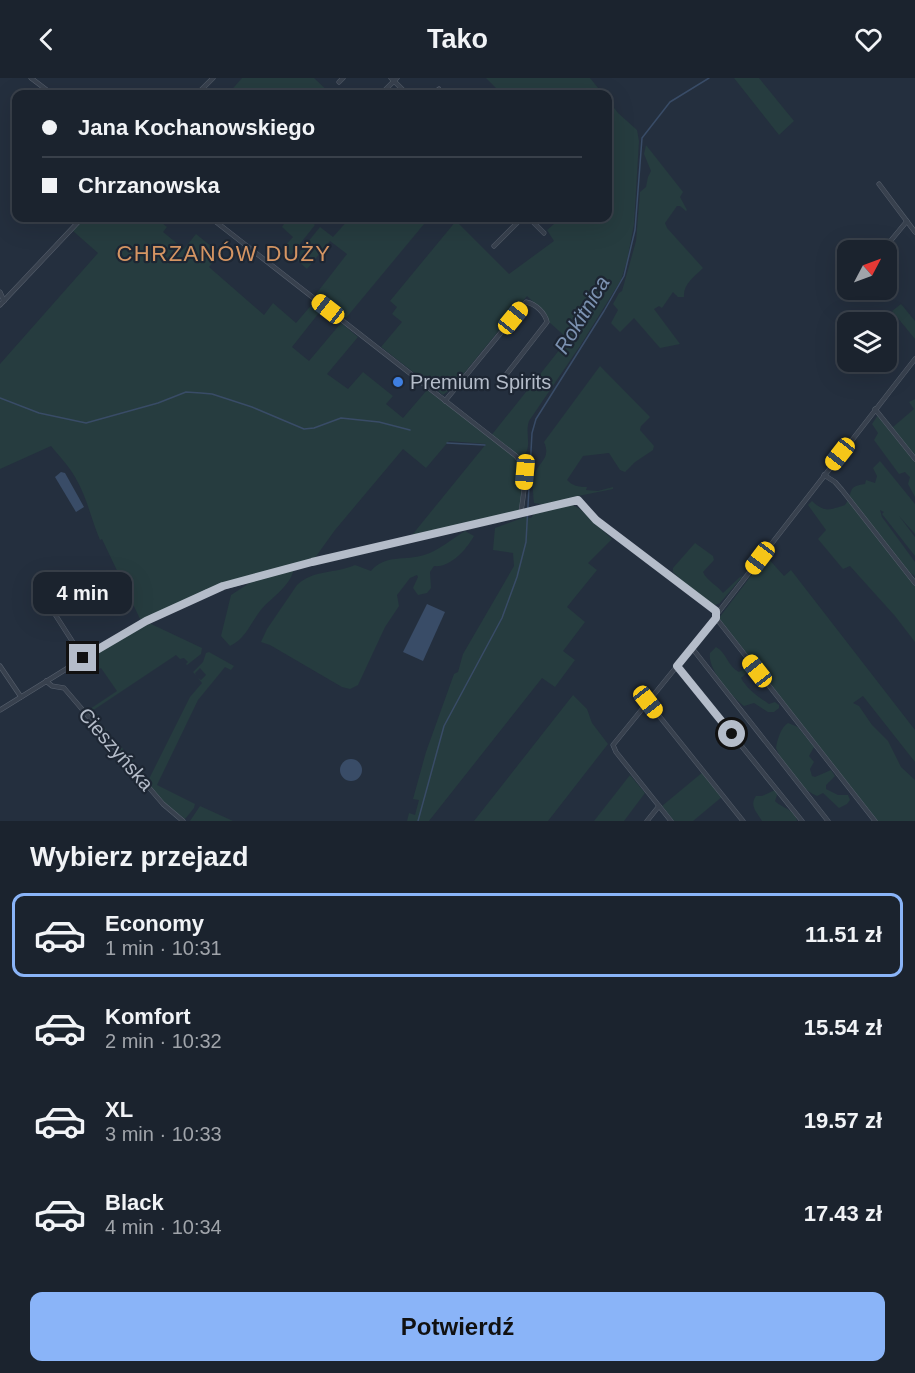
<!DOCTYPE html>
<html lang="pl">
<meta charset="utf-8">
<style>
:root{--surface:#1b232e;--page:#242b36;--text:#f1f3f6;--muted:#a0a4aa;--line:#39404a;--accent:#8ab4f8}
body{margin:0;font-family:Arial,sans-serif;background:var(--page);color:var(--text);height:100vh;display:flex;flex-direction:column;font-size:22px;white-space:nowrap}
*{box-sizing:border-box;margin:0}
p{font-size:20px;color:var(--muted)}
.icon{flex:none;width:33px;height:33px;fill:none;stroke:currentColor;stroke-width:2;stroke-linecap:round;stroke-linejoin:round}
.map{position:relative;height:743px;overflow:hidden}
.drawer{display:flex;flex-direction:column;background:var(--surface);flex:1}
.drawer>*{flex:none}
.guide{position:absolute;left:12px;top:12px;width:600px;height:132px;border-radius:12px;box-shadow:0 6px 24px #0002,0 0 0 2px var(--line);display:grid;align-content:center;height:132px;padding:0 30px;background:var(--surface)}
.needle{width:39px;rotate:49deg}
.controls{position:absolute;left:837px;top:162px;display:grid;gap:12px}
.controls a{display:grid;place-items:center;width:60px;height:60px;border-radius:12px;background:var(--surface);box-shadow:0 6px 24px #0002,0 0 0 2px var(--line);font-size:30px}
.end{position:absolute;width:27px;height:27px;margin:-14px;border:8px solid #b4bcc9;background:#111;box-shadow:0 0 0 3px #111}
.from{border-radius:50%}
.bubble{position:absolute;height:42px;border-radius:12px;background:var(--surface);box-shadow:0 6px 24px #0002,0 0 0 2px var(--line);font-size:20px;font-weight:600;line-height:42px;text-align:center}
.car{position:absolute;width:18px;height:36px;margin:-18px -9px;border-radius:8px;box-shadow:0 0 4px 2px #0007;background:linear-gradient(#f5c518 24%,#345 0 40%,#f5c518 0 76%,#345 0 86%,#f5c518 0)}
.guide b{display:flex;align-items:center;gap:21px;height:57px;font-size:22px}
.guide b+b{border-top:2px solid var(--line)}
.guide i{width:15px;height:15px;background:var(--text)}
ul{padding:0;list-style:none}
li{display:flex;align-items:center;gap:18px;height:84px;margin:0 12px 9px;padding:0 18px;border:3px solid transparent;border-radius:12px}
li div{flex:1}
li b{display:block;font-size:22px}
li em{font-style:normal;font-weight:600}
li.on{border-color:var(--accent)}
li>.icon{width:54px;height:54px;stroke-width:1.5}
h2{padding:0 30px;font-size:27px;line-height:72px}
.cta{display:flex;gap:12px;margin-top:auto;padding:12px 30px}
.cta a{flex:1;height:69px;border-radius:12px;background:var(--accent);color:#111;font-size:24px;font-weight:600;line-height:69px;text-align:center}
header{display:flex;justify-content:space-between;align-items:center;height:78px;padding:0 30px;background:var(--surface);font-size:27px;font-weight:600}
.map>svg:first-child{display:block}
.green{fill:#263c3f}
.water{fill:#394c67}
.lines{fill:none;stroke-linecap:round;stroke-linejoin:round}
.stream{stroke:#394c67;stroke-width:1.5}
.minor-casing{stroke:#565f6c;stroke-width:5}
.minor{stroke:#38414e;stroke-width:4}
.route{stroke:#b4bcc9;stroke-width:8}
.shop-dot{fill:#3f7fe0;stroke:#1d2633;stroke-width:2}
.labels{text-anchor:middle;stroke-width:4.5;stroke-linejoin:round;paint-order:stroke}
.poi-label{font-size:20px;fill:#b4bcc9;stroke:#1d2633;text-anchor:start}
.street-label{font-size:20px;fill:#b4bcc9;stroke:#1d2633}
.water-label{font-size:21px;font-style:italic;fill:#7c92b1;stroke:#1d2633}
.quarter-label{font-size:22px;letter-spacing:1.5px;fill:#d59563;stroke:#1d2633}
</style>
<header><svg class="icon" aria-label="back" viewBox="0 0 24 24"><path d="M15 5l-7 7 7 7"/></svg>Tako<svg class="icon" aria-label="heart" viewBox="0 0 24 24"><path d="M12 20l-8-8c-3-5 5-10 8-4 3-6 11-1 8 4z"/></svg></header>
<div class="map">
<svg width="915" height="743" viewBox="0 0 915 743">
<rect width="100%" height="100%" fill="#242f3e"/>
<g class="green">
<polygon points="242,0 314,0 331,16 228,16"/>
<polygon points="486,0 590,0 603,16 527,16 521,10 513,16 502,16"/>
<polygon points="734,0 759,0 794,43 779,57"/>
<path d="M 608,22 L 618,35 L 637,52 L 639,63 L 634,146 L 627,183 L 621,202 L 580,268 L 529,343 C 524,357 535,372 519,381 L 525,394 L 521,435 L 408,462 L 486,366 L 449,363 L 426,390 L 403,371 L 335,452 L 312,484 L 294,489 C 292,508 271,519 260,533 C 250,546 246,560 230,568 L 221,558 L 231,517 L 251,504 L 259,502 L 260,498 L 223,508 L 146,543 L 140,541 L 102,461 L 100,462 C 91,441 87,419 75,399 C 69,388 59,378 51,368 L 0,391 L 0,286 L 98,175 L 73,153 L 85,140 L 113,140 L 119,145 L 124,140 L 156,140 L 167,149 L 163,154 L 184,171 L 196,156 L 217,173 L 212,178 L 216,181 L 209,189 L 264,237 L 273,225 L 296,245 L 314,224 L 322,231 L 292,269 L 309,283 L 341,245 L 358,259 L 327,296 L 348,311 L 363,294 L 393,318 L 386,326 L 403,340 L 427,312 L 490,359 L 568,261 L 549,244 L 546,236 L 527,218 L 452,310 L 443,317 L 381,269 L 402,244 L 392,236 L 397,229 L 390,223 L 456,143 L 509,196 L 554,163 L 547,152 L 561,140 L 608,140 Z"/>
<path d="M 646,67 L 683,114 L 680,119 L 687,132 L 686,133 L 680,128 L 677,128 L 665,145 L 667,150 L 703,190 C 694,199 683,206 684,219 L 678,219 L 673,214 L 662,230 L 659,228 L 654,231 L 680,266 L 660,270 L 634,240 L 620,254 L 611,245 L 618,232 L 613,226 L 619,215 L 622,213 L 636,163 L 640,114 L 646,109 L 648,99 L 651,93 L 644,76 Z"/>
<polygon points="288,140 306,140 315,147 291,177 283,170 293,159 282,149"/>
<polygon points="350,140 429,140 346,240 316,216 347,176 330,163 307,191 295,180 320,149 333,159"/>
<polygon points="901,226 915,243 915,261 892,233"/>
<path d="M 600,288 L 650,339 L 641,348 L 640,352 L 654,368 L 653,372 L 635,384 L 625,394 L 620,392 L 609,375 L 583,378 L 567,402 C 573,408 578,409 587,409 L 586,412 L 598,413 L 613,409 L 613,411 L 573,419 L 547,427 L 534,425 C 533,417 532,402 535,395 C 540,383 551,380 544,364 Z"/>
<polygon points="915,321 915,419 908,406 910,399 905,394 899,396 874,362 878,355 872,346 880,334 893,349 914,331 909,324"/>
<path d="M 880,383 L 915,426 L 915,456 L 899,438 L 915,459 L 915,478 L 882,436 L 884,434 L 880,432 L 882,439 L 915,484 L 915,498 L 903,490 L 901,491 L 915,500 L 915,564 L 895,538 L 850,488 L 843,491 L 818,461 L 826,452 L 808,427 L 812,423 C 825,435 829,432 845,427 C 854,415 846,408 865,406 L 866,402 L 875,405 L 877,398 L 873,390 Z"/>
<polygon points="571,426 580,431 612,461 588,485 597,492 567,529 585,544 563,573 575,582 555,609 542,600 429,743 407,743 409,735 415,737 419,722 413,721 426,674 454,596 458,594 463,576 514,488 513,475 493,472 495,450 525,439 531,440 534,436"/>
<path d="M 465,453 L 474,458 C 466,472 450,490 434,488 L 430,494 L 431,510 L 427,515 L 418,517 L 413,510 L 418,499 L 417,497 L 410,500 L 397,517 L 399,528 L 385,549 L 358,607 L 350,611 L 342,609 L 270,567 L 261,564 L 267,551 L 297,507 C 314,491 335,496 355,487 L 371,493 C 385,476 405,483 424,477 C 438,473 452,461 465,453 Z"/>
<path d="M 695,465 L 713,478 L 714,482 L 703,494 C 707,503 717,507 723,515 L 740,499 L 743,498 L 720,525 L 715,527 L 694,514 L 673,494 L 673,490 Z"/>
<polygon points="766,478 784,498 791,492 915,652 915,684 863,618 853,625 859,628 872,647 888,663 901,689 915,702 915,743 877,743 719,540"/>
<polygon points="149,545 202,570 201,576 187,587 186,586 188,584 184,580 180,581 176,577 92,633 94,636 98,636 94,640 96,640 149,701 190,619 202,605 198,600 201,602 206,597 200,590 195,595 196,597 193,594 203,584 206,575 209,574 234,588 231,592 225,589 198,622 157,707 195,726 194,730 185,741 167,728 70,615 87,633 117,613 101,590 99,591 91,579 144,546"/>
<path d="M 716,569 C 727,575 728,589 739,594 L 747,588 L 750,589 L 750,592 L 741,600 C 747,611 758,619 769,626 L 775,624 L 779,627 L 779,630 L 774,634 L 768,634 L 754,625 L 744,628 C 732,619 707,591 710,575 Z"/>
<polygon points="573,617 587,631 592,645 608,666 548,743 474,743"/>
<path d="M 788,645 L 798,649 L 814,669 L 809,678 L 814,684 L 810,691 L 812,698 L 815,699 L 831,692 L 835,698 L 826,707 L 826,711 L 838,717 L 848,717 L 850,722 L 847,726 L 839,730 L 823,715 L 817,718 C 801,712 783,686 776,670 C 777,662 781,649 788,645 Z"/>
<polygon points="703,694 723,718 693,743 674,743 662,728"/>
<polygon points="630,697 645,715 624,743 594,743"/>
<path d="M 775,712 L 777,717 L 775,723 C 783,731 795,731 797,743 L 762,743 C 757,734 749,728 756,718 L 762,718 Z"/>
<polygon points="200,728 233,743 190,743"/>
</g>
<g class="water">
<polygon points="61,394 65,395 84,429 76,434 55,399"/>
<polygon points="427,526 445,534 423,583 403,574"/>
<circle cx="351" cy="692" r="11"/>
</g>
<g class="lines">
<g class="stream">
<polyline points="0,320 39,335 86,345 158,325 186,314 201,315 212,316 252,329 304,351 314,350 341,340 379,344 410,352"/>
<polyline points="447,365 485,367"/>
<polyline points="418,743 444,648 502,540 517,499 526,464 532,355 536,341 604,233 624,198 635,152 642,60 670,24 709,0"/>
</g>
<defs>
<g id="minor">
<polyline points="31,0 52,16"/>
<polyline points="391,0 407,16"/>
<polyline points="339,4 343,0"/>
<polyline points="197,16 213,0"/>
<polyline points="381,16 397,0"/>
<polyline points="433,16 439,11"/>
<polyline points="879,106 915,154"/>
<path d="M 211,140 L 516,378 C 530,393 523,415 521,435"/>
<polyline points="529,140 544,155"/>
<polyline points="494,168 522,140"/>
<polyline points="883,172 907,143"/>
<polyline points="0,214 4,223"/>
<polyline points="0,227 82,140"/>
<path d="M 445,323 L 526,224 C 536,226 545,235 547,244 L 502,302"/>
<polyline points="875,331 915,381"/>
<polyline points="824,397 835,404 842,412 915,505"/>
<polyline points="42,516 83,580"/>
<polyline points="716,540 875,743"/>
<polyline points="692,570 828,743"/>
<polyline points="0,588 21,619"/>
<polyline points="677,588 802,743"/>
<polyline points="46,603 52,608 64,610 163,726 183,743"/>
<polyline points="648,624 743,743"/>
<polyline points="0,632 126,554 206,514 310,485 574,422 581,424 596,442 714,531 717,536"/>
<polyline points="647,743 659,728"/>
<polyline points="671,743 616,674 613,667 716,540 717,536 915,281"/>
</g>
</defs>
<use href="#minor" class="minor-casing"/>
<use href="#minor" class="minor"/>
</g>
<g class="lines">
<polyline class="route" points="83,580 146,543 223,508 312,484 578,422 596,442 716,533 716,540 677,588 732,656"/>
</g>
<circle class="shop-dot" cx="398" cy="304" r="6"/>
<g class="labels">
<g class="poi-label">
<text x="410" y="311">Premium Spirits</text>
</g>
<g class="street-label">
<text transform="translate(116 671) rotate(49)" y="7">Cieszyńska</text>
</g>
<g class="water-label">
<text transform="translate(582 237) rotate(-59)" y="7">Rokitnica</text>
</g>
<g class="quarter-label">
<text x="224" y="183">CHRZANÓW DUŻY</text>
</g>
</g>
</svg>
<div class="controls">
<a><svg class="needle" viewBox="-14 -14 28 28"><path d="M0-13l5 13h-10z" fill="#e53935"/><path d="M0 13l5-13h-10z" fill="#a0a4aa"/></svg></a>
<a><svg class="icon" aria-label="layers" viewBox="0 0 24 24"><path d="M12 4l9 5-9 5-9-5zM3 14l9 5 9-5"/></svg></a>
</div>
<i class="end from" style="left:732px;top:656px"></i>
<i class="end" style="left:83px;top:580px"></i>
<div class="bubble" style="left:33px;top:494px;width:99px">4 min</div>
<i class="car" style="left:328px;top:231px;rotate:308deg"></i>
<i class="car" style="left:513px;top:240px;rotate:39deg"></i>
<i class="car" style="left:840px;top:376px;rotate:218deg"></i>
<i class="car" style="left:525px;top:394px;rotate:185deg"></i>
<i class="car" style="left:760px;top:480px;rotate:217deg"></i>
<i class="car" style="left:757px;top:593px;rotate:322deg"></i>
<i class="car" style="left:648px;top:624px;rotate:142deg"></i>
<div class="guide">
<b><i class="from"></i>Jana Kochanowskiego</b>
<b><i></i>Chrzanowska</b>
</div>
</div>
<section class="drawer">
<h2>Wybierz przejazd</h2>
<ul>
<li class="on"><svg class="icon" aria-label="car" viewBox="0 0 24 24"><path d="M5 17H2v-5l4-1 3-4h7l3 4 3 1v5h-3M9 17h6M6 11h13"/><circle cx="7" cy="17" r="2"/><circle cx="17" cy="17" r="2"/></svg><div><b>Economy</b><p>1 min · 10:31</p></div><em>11.51 zł</em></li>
<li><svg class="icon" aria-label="car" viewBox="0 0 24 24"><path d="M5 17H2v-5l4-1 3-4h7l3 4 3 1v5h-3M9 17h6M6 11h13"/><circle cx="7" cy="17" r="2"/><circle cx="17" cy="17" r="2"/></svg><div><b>Komfort</b><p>2 min · 10:32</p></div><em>15.54 zł</em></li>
<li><svg class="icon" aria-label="car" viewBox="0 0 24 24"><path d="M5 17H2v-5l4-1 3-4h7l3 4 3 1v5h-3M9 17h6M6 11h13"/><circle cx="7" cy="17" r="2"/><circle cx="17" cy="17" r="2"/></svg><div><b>XL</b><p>3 min · 10:33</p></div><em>19.57 zł</em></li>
<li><svg class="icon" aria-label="car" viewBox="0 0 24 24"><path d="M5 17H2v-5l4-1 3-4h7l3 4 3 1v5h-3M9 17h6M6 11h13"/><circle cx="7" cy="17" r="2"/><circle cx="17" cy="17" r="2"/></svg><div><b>Black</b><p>4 min · 10:34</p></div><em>17.43 zł</em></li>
</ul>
<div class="cta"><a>Potwierdź</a></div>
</section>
